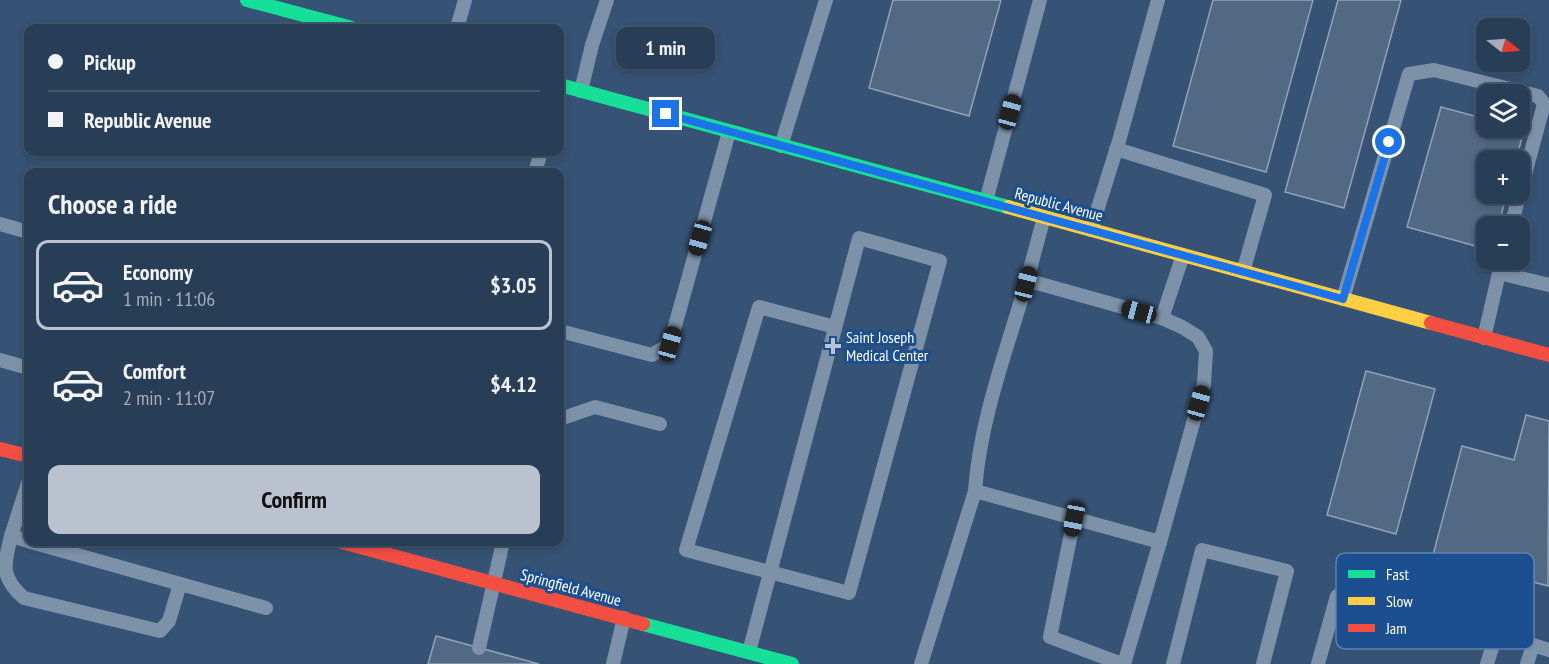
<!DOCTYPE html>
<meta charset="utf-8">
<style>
:root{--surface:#283e57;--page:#30455d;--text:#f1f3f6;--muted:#a5aeba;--line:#44576d;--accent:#b9c2ce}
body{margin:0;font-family:"PT Sans Narrow",sans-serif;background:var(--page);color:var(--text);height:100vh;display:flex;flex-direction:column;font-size:22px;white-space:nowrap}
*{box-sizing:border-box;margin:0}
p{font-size:20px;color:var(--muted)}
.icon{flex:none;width:33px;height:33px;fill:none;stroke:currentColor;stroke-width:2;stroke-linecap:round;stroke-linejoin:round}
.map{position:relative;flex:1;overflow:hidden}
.drawer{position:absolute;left:24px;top:168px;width:540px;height:378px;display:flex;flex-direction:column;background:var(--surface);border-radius:12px;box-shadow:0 3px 9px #0003,0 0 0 2px var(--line)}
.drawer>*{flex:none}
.top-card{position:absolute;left:24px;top:24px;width:540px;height:132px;border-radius:12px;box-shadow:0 3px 9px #0003,0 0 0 2px var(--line);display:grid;align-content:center;height:132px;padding:0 24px;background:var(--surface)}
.needle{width:39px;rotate:107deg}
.fabs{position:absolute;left:1476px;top:18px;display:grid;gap:12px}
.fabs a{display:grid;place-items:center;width:54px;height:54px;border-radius:12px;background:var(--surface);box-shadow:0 3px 9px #0003,0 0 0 2px var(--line);font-size:30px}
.end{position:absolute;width:27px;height:27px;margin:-14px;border:8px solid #1a73e8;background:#fff;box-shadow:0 0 0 3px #fff}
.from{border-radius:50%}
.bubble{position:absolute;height:42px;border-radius:12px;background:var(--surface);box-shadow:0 3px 9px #0003,0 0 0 2px var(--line);font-size:20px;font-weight:700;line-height:42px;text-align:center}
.car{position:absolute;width:18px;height:36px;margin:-18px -9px;border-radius:8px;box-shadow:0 0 4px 2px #0007;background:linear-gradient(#222 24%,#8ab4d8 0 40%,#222 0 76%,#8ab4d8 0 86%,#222 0)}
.top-card b{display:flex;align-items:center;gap:21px;height:57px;font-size:22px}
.top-card b+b{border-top:2px solid var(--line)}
.top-card i{width:15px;height:15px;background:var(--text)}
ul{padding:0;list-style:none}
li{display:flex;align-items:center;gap:18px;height:90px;margin:0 12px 9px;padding:0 12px;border:3px solid transparent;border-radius:12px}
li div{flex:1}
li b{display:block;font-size:22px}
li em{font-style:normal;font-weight:700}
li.active{border-color:var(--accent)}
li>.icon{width:54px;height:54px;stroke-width:1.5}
h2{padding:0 24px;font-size:27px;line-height:72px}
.action{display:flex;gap:12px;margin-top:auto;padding:12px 24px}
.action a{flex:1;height:69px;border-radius:12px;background:var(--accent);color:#111;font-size:24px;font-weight:700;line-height:69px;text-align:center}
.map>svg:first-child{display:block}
.building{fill:#526984;stroke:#92a2b6;stroke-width:1.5}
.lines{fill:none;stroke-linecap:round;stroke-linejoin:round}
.lane{stroke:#7d92a8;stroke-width:14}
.fast{stroke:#16e098;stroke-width:14}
.slow{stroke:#ffcf43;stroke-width:14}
.jam{stroke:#f24e42;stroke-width:14}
.route{stroke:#1a73e8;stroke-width:8}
.poi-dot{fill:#b9c2ce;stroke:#1b4f8f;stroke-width:2}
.labels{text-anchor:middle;stroke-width:6;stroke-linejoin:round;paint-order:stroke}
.street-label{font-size:16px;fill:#fff;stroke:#1b4f8f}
.poi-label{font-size:16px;fill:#fff;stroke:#1b4f8f;text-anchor:start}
.key{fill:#1b4f8f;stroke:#5f84b1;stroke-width:1.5}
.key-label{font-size:16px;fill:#fff}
</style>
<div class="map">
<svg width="1549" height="664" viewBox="0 0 1549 664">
<rect width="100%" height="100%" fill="#365274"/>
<g class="building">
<polygon points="893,0 1001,0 969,116 869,88"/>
<polygon points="1213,0 1313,0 1266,172 1173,146"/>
<polygon points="1338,0 1401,0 1344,208 1285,192"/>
<polygon points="1441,107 1486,119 1486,128 1516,128 1524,130 1516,160 1486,160 1486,194 1507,194 1498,226 1486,226 1486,249 1407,227"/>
<polygon points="1366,371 1435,389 1396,534 1327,515"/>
<polygon points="1526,415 1549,421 1548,586 1433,555 1462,446 1514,460"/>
<polygon points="436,636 539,664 428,664"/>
</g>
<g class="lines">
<g class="lane">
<polyline points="457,28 465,0"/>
<polyline points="581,91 592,45 607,0"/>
<polyline points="781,146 826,0"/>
<polyline points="1116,149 1265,195 1243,272"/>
<polyline points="535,172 541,152"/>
<polyline points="986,201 1040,0"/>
<polyline points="0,224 28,232"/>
<polyline points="1091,230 1119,141 1158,0"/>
<polyline points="1499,273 1549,285"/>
<polyline points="1026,284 1044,217"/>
<polyline points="1343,299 1409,74 1434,70 1538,96 1544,104 1511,226"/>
<polyline points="1162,318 1183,255"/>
<polyline points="560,331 652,355 670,344 729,132"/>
<polyline points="1484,338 1502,260"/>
<polyline points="0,360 28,368"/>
<polyline points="560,419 595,407 660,424"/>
<polyline points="28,483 11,536 28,541"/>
<path d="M 975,491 C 980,420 1006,352 1026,284 L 1037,283 L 1162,318 L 1182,327 L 1198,337 L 1206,351 L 1204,384 L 1160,542"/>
<polyline points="1074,519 1050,637 1122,664"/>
<path d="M 11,536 C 4,565 0,577 24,598 L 160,631 L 169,621 L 180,584"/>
<polyline points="31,542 266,608"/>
<polyline points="479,648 503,542"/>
<path d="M 749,652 C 785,514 822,376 859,238 L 940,261 L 849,593 L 686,550 L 759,307 L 835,327"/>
<polyline points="613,664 624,618"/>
<polyline points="921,664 975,491 1160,542 1124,664"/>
<polyline points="1173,664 1202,550 1287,571 1263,664"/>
<polyline points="1318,664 1337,596 1495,638 1487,664"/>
<polyline points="1527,664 1533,645 1549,650"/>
</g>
<g class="fast">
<polyline points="247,0 352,28"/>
<polyline points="560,85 1008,207"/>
<polyline points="643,624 792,664"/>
</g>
<polyline class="slow" points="1008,207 1431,323"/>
<g class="jam">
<polyline points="1431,323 1549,355"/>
<polyline points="0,449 28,456"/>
<polyline points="342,542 643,624"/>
</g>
</g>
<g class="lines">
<polyline class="route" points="666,114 1343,299 1389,142"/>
</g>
<path class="poi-dot" d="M830 337h6v6h6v6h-6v6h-6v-6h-6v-6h6z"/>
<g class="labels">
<g class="street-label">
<text transform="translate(1059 204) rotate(15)" y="6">Republic Avenue</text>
<text transform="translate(571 587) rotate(15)" y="6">Springfield Avenue</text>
</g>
<g class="poi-label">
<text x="846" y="343">Saint Joseph<tspan x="846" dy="18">Medical Center</tspan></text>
</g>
</g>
<rect x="1336" y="553" width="198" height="96" rx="9" class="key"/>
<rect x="1348" y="570" width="27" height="8" fill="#16e098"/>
<rect x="1348" y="597" width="27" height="8" fill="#ffcf43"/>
<rect x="1348" y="624" width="27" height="8" fill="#f24e42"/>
<g class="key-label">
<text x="1386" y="580">Fast</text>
<text x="1386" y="607">Slow</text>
<text x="1386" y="634">Jam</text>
</g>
</svg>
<div class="fabs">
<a><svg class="needle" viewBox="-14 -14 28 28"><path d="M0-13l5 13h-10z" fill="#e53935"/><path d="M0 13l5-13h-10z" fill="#a5aeba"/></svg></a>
<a><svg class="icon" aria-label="layers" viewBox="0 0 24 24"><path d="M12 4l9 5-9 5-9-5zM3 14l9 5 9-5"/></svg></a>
<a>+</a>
<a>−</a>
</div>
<i class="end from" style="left:1389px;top:142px"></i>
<i class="end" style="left:666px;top:114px"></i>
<div class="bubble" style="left:616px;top:27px;width:99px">1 min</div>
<i class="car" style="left:1010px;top:112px;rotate:15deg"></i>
<i class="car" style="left:700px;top:238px;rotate:196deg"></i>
<i class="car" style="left:1026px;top:284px;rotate:14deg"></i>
<i class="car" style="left:1139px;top:312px;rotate:285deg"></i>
<i class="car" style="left:670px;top:344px;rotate:16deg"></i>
<i class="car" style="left:1199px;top:403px;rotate:16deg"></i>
<i class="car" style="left:1074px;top:519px;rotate:191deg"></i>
<div class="top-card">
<b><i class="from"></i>Pickup</b>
<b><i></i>Republic Avenue</b>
</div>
<section class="drawer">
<h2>Choose a ride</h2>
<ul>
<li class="active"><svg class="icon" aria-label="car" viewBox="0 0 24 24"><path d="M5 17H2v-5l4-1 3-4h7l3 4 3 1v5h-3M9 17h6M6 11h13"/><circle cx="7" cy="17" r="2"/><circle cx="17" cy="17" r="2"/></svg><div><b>Economy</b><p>1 min · 11:06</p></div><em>$3.05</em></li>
<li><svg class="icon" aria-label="car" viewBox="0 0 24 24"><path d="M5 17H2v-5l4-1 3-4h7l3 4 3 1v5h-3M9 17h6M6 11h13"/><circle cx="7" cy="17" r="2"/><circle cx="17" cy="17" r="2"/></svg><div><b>Comfort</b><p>2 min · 11:07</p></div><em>$4.12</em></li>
</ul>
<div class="action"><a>Confirm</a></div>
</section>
</div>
